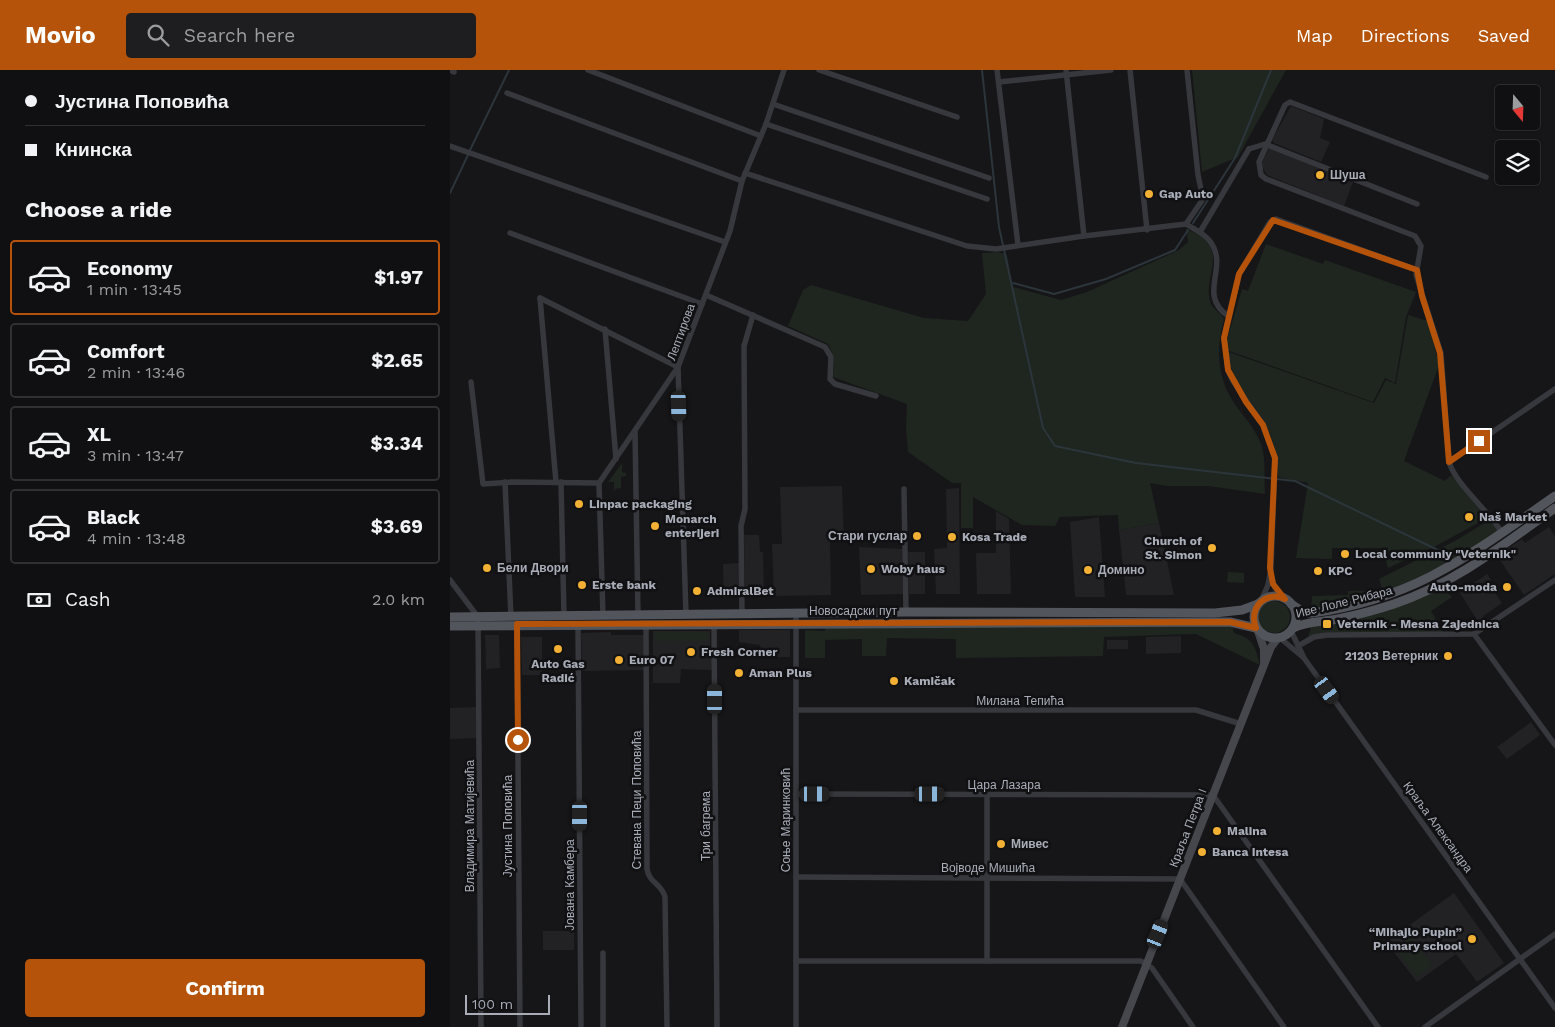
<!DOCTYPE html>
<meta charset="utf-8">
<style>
:root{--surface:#101012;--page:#1e1e20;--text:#f1f3f6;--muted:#9c9d9f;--line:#303032;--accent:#b45309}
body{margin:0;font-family:"Work Sans",sans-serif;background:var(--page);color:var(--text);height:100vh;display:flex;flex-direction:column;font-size:19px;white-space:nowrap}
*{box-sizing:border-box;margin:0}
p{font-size:16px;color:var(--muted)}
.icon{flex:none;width:28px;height:28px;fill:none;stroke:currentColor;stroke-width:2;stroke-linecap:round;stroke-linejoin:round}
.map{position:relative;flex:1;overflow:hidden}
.sheet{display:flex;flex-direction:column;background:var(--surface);width:450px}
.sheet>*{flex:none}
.hud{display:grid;align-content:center;height:110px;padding:0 25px;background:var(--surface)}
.needle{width:32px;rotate:161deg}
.buttons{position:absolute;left:1045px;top:15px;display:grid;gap:10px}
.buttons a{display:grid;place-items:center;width:45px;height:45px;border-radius:5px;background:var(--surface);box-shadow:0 1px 4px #0004,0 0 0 1px var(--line);font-size:25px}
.scale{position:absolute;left:15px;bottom:12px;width:85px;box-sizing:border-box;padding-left:5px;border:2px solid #a8adb8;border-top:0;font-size:14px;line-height:18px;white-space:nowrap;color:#a8adb8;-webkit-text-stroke:4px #111113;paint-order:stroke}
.end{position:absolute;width:22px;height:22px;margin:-11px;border:6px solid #b45309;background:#fff;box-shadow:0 0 0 2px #fff}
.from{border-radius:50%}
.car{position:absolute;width:15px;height:30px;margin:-15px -8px;border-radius:6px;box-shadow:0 0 4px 1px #0007;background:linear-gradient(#222 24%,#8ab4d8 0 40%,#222 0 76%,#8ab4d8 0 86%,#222 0)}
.hud b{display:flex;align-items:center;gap:18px;height:48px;font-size:19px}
.hud b+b{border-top:1px solid var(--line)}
.hud i{width:12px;height:12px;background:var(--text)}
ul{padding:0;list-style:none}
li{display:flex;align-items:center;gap:15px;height:75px;margin:0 10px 8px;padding:0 15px;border:2px solid var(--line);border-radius:5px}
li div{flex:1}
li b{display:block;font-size:19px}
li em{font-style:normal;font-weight:700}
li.active{border-color:var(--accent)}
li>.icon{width:45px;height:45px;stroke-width:1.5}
h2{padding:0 25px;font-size:22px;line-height:60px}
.pay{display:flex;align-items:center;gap:12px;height:55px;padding:0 25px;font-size:19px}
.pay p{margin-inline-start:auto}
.primary-button{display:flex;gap:10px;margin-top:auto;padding:10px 25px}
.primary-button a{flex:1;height:58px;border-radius:5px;background:var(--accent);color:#fff;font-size:20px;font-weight:700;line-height:58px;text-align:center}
header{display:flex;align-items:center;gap:30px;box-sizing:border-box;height:70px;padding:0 25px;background:var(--accent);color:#fff}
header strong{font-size:24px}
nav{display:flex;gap:28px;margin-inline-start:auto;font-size:18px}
.search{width:350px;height:45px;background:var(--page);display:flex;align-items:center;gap:12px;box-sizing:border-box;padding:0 18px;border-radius:5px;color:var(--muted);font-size:19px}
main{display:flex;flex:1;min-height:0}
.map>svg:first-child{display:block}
.built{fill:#222225}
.green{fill:#1e261f}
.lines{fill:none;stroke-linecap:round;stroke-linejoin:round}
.stream{stroke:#2c353c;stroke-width:2}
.street{stroke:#37383d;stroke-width:5.5}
.secondary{stroke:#45474d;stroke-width:8}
.primary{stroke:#53555c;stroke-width:9}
.route{stroke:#b45309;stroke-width:6}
.poi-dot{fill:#f2b134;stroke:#111113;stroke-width:2}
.labels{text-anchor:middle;stroke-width:5;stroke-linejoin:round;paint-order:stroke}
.poi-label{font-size:12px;font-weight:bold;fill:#a8adb8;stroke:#111113;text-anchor:start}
.street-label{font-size:12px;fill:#a8adb8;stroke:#111113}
</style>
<header>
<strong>Movio</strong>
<div class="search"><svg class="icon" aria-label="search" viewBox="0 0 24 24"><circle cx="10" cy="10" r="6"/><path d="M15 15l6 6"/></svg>Search here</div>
<nav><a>Map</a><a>Directions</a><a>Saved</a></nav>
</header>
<main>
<section class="sheet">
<div class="hud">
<b><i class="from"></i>Јустина Поповића</b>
<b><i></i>Книнска</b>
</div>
<h2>Choose a ride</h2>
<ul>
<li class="active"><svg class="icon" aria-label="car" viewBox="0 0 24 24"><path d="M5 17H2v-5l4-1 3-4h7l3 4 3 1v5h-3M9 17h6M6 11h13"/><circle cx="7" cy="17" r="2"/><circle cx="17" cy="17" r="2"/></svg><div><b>Economy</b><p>1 min · 13:45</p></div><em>$1.97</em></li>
<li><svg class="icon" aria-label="car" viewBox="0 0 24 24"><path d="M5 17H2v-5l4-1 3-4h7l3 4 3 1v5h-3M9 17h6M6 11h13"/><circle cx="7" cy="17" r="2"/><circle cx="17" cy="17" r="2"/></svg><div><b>Comfort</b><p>2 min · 13:46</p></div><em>$2.65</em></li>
<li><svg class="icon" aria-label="car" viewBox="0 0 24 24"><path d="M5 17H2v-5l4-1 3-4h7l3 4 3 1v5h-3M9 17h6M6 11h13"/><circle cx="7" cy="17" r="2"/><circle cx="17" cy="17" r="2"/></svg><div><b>XL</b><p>3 min · 13:47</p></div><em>$3.34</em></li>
<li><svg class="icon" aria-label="car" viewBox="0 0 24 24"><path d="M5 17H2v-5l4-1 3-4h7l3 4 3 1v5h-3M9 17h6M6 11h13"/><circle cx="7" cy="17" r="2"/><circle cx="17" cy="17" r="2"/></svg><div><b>Black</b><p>4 min · 13:48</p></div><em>$3.69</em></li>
</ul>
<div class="pay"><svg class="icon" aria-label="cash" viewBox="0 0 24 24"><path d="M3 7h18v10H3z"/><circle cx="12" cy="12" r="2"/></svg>Cash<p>2.0 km</p></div>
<div class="primary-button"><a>Confirm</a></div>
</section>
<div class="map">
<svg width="1105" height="957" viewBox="0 0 1105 957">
<rect width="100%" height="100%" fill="#161618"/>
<g class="built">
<polygon points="841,36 874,49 870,68 880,72 871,92 824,73 822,70"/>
<polygon points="819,78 903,112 894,136 817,105 811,95"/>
<polygon points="392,416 394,470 380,471 381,525 324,526 322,474 332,474 330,417"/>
<polygon points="509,418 510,524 486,524 484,479 497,478 496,419"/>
<polygon points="546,441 559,449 561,524 527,524 526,483 546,483"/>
<polygon points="649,447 655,527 625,527 620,452"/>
<polygon points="709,453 724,525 676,525 669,460"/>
<polygon points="1099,457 1105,466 1105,504 1074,525 1047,486 1072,469 1075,473"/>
<polygon points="294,465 309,465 310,482 313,482 314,526 295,526"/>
<polygon points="409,477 452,479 453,524 411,525"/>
<polygon points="458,482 475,482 475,524 459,524"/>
<polygon points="290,493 290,527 274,528 273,494"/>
<polygon points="1037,504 1041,510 1038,512 1052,533 1033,546 1034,549 1029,553 1010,523"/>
<polygon points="289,560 340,560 340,587 311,587 310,575 289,572"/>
<polygon points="203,561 260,561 260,586 263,586 263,600 231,599 230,613 203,613"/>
<polygon points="161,562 161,565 195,565 195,600 132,601 131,563"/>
<polygon points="35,565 49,565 50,598 36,599"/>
<polygon points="731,566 731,583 696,584 696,567"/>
<polygon points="71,567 92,567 92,605 72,605"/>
<rect x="657" y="570" width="21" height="9"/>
<polygon points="26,637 27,668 0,669 0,638"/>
<polygon points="1081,652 1090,665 1057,689 1047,677"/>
<polygon points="1004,823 1054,893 1027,912 1006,884 967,912 936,872"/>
<rect x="93" y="861" width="31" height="19"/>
</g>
<g class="green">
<polygon points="742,0 836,0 788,87 752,102"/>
<path d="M 736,159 C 785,178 750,206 761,234 C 764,240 771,243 774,249 C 765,282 767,313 790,341 C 798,351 808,364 812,377 C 816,392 814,409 815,424 L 758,416 L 717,416 L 700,413 L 709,453 L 669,460 L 668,445 L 610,447 L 605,456 L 572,455 L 523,427 L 523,458 L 511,458 L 511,413 L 502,413 L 458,382 L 456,358 L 457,334 L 383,307 L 384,287 L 378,274 L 338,256 L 353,220 L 361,215 L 474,248 L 518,251 L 536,224 L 532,183 L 549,182 L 557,185 L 563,217 L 611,230 L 637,222 L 729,180 L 738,172 Z"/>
<polygon points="816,174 873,194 875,190 966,222 956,247 945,313 935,308 923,332 774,279 792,219 798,221"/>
<path d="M 958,245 L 978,251 L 989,295 L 954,391 L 995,411 L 1001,405 L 1039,447 L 984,477 L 938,498 L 932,478 L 882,478 L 882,489 L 846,488 L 858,413 L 828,407 C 827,392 826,378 820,364 C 806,333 784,317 776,281 L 924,333 L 936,310 L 946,314 Z"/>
<polygon points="172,393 172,402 176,403 176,406 171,407 171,418 165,419 164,424 164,412 158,412"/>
<polygon points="1041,449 1049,462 1014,485 934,524 929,509 1005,471"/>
<polygon points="778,502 794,503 794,513 777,512"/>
<polygon points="993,518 1002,527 981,541 994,563 877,562 858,567 862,555 968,528"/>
<polygon points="898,521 915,521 920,529 861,540 862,526 898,525"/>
<circle cx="824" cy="547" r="16"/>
<path d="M 782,556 L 784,563 C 804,569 805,576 810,595 L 746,564 L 654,567 L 653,586 L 506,588 L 506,569 L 437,568 L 436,586 L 412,586 L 412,569 L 375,570 L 375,588 L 355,588 L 355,560 L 375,561 L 375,558 Z"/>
<polygon points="204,562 258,562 258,571 205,571"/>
<polygon points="961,867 982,895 967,907 945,878"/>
</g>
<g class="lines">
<g class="stream">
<polyline points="532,0 549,157 593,358 605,376 686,393 845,411 994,483"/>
<polyline points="20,80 59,0"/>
<polyline points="0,123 18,85"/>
<polyline points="743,153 785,88 821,0"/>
<polyline points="563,213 604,224 656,209 725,180 738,160"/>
</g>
<g class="street">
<polyline points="0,0 4,2"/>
<polyline points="138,0 311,66"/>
<polyline points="369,0 507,47"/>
<polyline points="547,0 568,175"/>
<polyline points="616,0 634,166"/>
<polyline points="680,0 697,160"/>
<polyline points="549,12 661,0"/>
<polyline points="57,23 292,111"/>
<polyline points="323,34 539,108"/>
<polyline points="316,54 537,129"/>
<polyline points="0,76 275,172"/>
<polyline points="799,79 815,74 967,134"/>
<path d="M 295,103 L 517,176 L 546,179 L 634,166 L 736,154 C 744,159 753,163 759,170 C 781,197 746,223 778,246"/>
<polyline points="736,154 753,129 748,105 737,0"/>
<polyline points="750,162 799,79"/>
<polyline points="60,163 252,234"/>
<polyline points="256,225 375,277 381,287 380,309 385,314 426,326"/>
<polyline points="90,228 228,297 149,413 153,545"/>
<polyline points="90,228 106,412"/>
<polyline points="155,259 166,389"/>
<polyline points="21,312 33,414 62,412 149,413"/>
<polyline points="185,362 188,545"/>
<polyline points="999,392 991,283 966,205 971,176 965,166 816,109 811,105 809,92 835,35 840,32 1036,107"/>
<polyline points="55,412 61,547"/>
<polyline points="111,412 114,546"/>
<polyline points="454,419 456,542"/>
<path d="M 1053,464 C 1039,441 1006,415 999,392 L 1105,319"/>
<polyline points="821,505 825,518 835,529"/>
<polyline points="0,510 28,547 31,957"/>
<polyline points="811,531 818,515 821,498 825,388 813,355 783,311 778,300 774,268 789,204 820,152 826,149 967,200"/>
<polyline points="292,544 291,456 295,439 294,276 303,245"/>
<polyline points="236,545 228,297 280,161 292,111 316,54 334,0"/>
<polyline points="128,554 131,957"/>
<polyline points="264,554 267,957"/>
<polyline points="67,555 70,957"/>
<path d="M 196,555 L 197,799 C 199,813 212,814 215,827 L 217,957"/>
<polyline points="841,561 854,588 1105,938"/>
<polyline points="1024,564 1105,675"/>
<polyline points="830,568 854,588"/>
<polyline points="848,576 864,567 877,565 1024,564 1105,510"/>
<polyline points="346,640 746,640 791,654"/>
<polyline points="346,724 763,725 928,957"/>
<polyline points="537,725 537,891"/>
<polyline points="346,807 730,809 834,957"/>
<polyline points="153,883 153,957"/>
<polyline points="346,891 691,891 702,898 743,957"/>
<polyline points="346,957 346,543"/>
<polyline points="975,957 1105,864"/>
</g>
<g class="secondary">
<polyline points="808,561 814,579 814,591"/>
<polyline points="672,957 821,577 828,568"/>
</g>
<g class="primary">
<circle cx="825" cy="547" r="21"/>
<path d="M 841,534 L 855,543 L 862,543 C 965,529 1023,483 1105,426"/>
<polyline points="0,547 456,542 765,543 792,540 808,534"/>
<polyline points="0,556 780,552 806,558"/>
<path d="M 843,558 C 857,551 873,552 888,549 C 907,545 926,540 944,534 C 1004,514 1054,474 1105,438"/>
</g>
</g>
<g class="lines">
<path class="route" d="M 68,670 L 67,554 L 780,552 L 806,558 C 798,538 815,520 835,529 L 823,514 L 820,498 L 825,388 L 813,355 L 796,332 L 778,300 L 774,268 L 789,204 L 823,150 L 967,200 L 972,226 L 990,283 L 999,392 L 1029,371"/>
</g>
<g class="poi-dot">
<circle cx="870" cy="105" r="5"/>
<circle cx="699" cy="124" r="5"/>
<circle cx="129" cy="434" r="5"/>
<circle cx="1019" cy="447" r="5"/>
<circle cx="205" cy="456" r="5"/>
<circle cx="467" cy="466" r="5"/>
<circle cx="502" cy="467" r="5"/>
<circle cx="762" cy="478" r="5"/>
<circle cx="895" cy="484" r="5"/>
<circle cx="37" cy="498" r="5"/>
<circle cx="421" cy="499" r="5"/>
<circle cx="638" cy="500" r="5"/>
<circle cx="868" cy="501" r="5"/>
<circle cx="132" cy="515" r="5"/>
<circle cx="1057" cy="517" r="5"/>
<circle cx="247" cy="521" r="5"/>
<rect x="872" y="549" width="10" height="10" rx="2.5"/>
<circle cx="108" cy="579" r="5"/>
<circle cx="241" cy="582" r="5"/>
<circle cx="998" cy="586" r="5"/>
<circle cx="169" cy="590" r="5"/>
<circle cx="289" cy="603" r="5"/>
<circle cx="444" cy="611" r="5"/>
<circle cx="767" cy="761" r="5"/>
<circle cx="551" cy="774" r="5"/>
<circle cx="752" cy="782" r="5"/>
<circle cx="1022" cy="869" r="5"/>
</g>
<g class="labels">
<g class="poi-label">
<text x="880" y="109">Шуша</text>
<text x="709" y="128">Gap Auto</text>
<text x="139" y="438">Linpac packaging</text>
<text x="1029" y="451">Naš Market</text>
<text x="215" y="453">Monarch<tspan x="215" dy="14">enterijeri</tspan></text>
<text x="457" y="470" text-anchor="end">Стари гуслар</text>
<text x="512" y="471">Kosa Trade</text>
<text x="752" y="475" text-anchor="end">Church of<tspan x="752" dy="14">St. Simon</tspan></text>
<text x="905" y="488">Local communiy "Veternik"</text>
<text x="47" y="502">Бели Двори</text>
<text x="431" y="503">Woby haus</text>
<text x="648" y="504">Домино</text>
<text x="878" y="505">KPC</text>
<text x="142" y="519">Erste bank</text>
<text x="1047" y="521" text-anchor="end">Auto-moda</text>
<text x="257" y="525">AdmiralBet</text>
<text x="887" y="558">Veternik - Mesna Zajednica</text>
<text x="251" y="586">Fresh Corner</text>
<text x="988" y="590" text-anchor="end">21203 Ветерник</text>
<text x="179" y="594">Euro 07</text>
<text x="108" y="598" text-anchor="middle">Auto Gas<tspan x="108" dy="14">Radić</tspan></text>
<text x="299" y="607">Aman Plus</text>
<text x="454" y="615">Kamičak</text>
<text x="777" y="765">Malina</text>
<text x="561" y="778">Мивес</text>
<text x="762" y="786">Banca Intesa</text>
<text x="1012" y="866" text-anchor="end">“Mihajlo Pupin”<tspan x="1012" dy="14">Primary school</tspan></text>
</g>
<g class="street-label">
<text transform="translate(231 262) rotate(-70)" y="4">Лептирова</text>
<text transform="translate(894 532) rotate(-14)" y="4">Иве Лоле Рибара</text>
<text x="403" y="545">Новосадски пут</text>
<text x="570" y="635">Милана Тепића</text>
<text x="554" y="719">Цара Лазара</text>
<text transform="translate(187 730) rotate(-90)" y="4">Стевана Пеци Поповића</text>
<text transform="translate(336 750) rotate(-90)" y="4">Соње Маринковић</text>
<text transform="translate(20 756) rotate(-90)" y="4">Владимира Матијевића</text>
<text transform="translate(58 756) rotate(-90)" y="4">Јустина Поповића</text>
<text transform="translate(256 756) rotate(-90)" y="4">Три багрема</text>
<text transform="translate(988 757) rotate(54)" y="4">Краља Александра</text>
<text transform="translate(738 758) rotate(-69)" y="4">Краља Петра I</text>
<text x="538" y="802">Војводе Мишића</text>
<text transform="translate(120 815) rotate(-90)" y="4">Јована Камбера</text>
</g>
</g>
</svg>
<div class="buttons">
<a><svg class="needle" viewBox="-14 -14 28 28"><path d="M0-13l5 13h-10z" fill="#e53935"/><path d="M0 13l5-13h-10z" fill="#9c9d9f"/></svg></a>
<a><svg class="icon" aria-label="layers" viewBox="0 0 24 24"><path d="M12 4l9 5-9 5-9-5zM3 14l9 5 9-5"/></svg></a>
</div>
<div class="scale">100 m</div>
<i class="end from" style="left:68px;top:670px"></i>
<i class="end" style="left:1029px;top:371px"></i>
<i class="car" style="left:229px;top:336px;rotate:178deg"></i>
<i class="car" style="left:877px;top:620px;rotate:144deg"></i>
<i class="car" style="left:265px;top:629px;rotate:0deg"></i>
<i class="car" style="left:365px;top:724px;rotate:90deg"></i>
<i class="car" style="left:480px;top:724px;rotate:90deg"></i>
<i class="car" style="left:130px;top:746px;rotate:180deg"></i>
<i class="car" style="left:708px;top:864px;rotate:22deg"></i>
</div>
</main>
